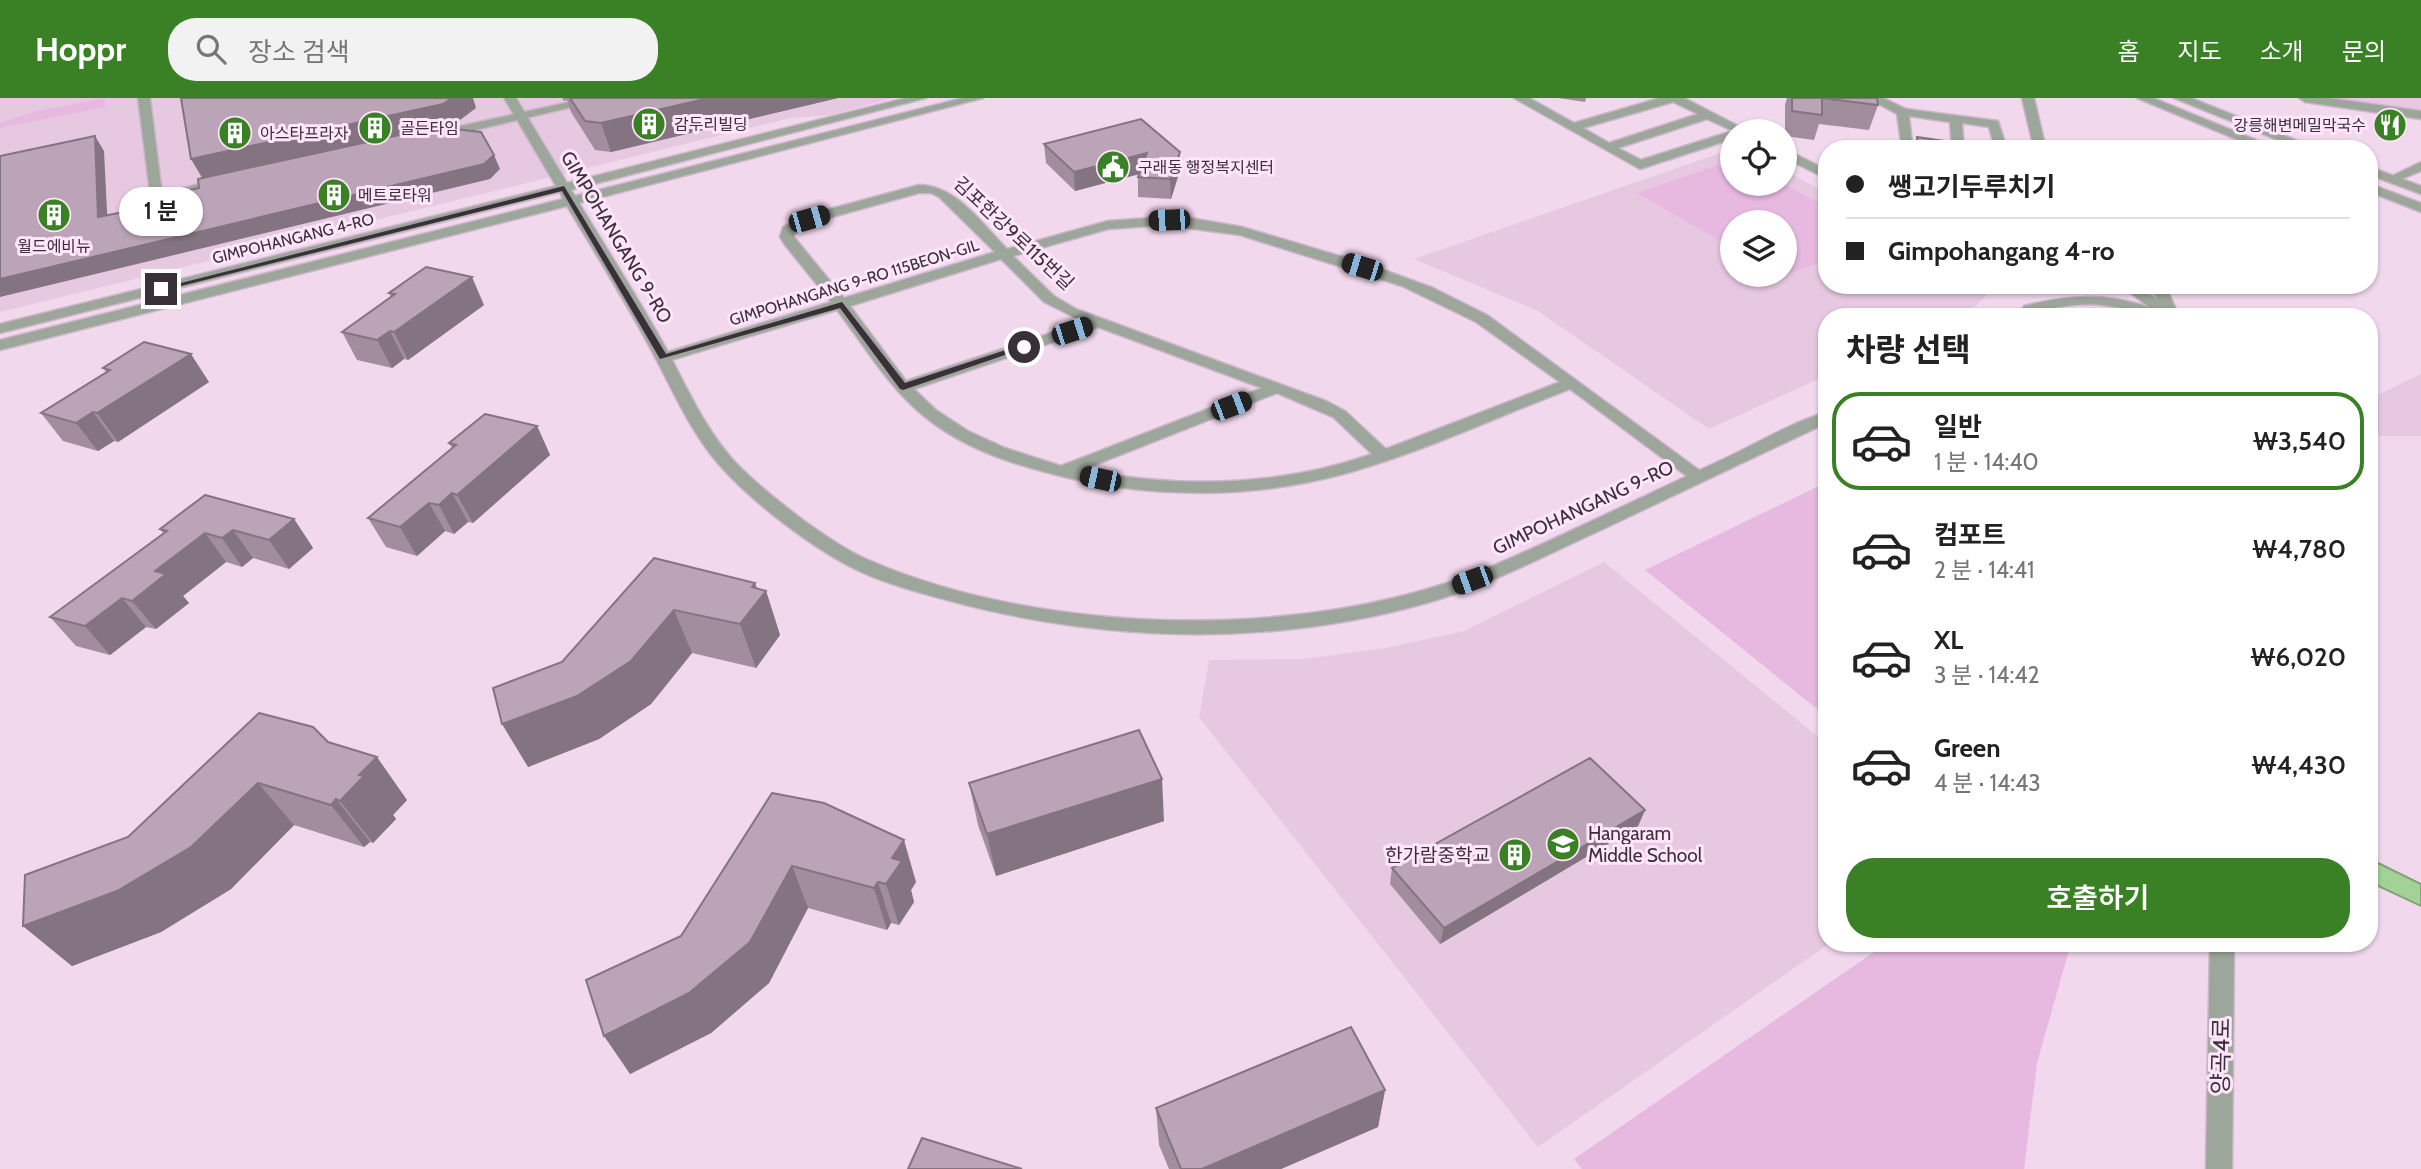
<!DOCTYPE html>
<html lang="ko">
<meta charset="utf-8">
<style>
:root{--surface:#fff;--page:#f2f2f2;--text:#222;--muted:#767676;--line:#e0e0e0;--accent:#3a8024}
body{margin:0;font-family:Cabin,"Noto Sans KR",sans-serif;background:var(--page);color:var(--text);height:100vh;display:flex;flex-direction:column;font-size:26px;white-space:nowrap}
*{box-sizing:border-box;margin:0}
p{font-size:23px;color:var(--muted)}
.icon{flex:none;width:38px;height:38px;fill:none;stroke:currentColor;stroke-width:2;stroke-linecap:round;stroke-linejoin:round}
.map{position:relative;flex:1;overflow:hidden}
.side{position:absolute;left:1818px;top:210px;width:560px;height:644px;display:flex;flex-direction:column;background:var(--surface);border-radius:28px;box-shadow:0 2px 5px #0004}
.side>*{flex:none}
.top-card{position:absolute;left:1818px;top:42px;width:560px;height:154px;border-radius:28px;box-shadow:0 2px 5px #0004;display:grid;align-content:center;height:154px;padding:0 28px;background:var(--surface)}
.fabs{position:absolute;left:1720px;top:21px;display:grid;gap:14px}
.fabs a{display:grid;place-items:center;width:77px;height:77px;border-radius:50%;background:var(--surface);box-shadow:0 2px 5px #0004;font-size:35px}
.end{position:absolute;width:32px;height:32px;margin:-16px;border:9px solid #3a3038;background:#fff;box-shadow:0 0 0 4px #fff}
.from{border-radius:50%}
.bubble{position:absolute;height:49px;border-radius:24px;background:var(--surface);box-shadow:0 2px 5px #0004;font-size:23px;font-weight:600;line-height:49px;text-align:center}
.car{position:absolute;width:21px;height:42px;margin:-21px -10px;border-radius:9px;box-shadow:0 0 5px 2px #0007;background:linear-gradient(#222 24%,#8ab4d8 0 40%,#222 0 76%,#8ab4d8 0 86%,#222 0)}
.top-card b{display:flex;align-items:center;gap:24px;height:66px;font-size:26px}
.top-card b+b{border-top:2px solid var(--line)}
.top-card i{width:18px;height:18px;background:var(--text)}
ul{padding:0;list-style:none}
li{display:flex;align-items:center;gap:21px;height:98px;margin:0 14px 10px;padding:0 14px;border:4px solid transparent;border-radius:28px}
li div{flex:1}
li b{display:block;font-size:26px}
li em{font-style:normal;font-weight:600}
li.selected{border-color:var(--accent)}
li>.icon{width:63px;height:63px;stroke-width:1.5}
h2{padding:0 28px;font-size:32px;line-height:84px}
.button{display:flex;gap:14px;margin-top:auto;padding:14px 28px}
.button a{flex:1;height:80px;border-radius:28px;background:var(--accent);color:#fff;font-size:28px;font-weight:600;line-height:80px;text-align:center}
header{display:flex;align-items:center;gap:42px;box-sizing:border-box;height:98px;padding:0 35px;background:var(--accent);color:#fff}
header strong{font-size:33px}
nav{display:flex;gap:38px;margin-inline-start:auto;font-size:24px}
.search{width:490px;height:63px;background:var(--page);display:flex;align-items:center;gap:18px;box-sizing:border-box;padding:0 24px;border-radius:28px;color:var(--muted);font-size:26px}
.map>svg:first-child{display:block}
.built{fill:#e6c8e1;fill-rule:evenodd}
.green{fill:#e7b9e0}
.water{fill:#a2d295;stroke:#83a179;stroke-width:2}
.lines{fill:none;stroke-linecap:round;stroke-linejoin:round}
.minor-casing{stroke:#ccb6c9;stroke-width:3}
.tertiary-casing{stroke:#ccb6c9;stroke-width:3}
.minor{fill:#9da69b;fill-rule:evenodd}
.tertiary{fill:#9da69b;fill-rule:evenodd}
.wall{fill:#a28d9e}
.shaded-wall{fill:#847381}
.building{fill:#bca4b8;stroke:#847381;stroke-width:2}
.route{fill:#3a3038}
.labels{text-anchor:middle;stroke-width:6;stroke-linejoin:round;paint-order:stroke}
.far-poi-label{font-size:16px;fill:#3a3038;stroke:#ffe5fb;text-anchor:start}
.far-street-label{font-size:16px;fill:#3a3038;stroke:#ffe5fb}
.street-label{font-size:19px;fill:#3a3038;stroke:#ffe5fb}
.poi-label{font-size:19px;fill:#3a3038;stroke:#ffe5fb;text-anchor:start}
.near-street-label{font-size:23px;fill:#3a3038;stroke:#ffe5fb}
</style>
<header>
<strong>Hoppr</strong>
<div class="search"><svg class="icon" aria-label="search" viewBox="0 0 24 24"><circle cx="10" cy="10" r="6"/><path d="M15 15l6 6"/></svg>장소 검색</div>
<nav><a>홈</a><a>지도</a><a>소개</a><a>문의</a></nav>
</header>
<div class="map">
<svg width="2421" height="1071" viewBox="0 0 2421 1071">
<rect width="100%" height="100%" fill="#f1d8ed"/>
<g class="built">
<polygon points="0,0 893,0 830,17 791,20 0,214"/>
<polygon points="2322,0 2421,0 2421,14"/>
<path d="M 1732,51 L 1732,86 L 1785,86 L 1785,73 L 1827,95 L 1827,187 L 1988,187 L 1989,194 L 1977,207 L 1955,219 L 1827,219 L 1827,277 L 1709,331 L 1538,213 L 1414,161 ZM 1732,124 L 1785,124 L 1785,177 L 1732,177 Z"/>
<polygon points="2421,276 2421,338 2370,338 2370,301"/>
<polygon points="1604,464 1827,646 1827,845 1830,845 1538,1049 1199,619 1209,562 1304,561 1386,550 1464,533"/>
</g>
<g class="green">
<polygon points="105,0 105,9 0,30 0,25 33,14"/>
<polygon points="1732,62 1732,86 1783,86 1827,109 1827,161 1782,179 1778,177 1785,177 1785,124 1732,124 1732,150 1637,95"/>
<polygon points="1827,384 1827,619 1645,472"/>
<polygon points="1887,845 2071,845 2037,965 2024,1071 1582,1071 1574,1061"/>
</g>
<polygon class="water" points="2370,761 2421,786 2421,808 2370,784"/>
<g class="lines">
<defs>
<g id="minor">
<polygon points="138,0 150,0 162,95 221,81 227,85 226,88 151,103"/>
<polygon points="588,0 610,0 438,41 432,37 438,33"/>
<path d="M 1514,0 L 1529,0 L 1574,25 L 1660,0 L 1684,0 L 1748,33 L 1733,33 L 1707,21 L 1618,50 L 1641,62 L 1732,33 L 1732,41 L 1640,71 ZM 1673,4 L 1698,16 L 1609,45 L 1583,30 Z"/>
<polygon points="1868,0 1883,0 1906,11 1998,23 2007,51 1995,51 1989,29 1962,25 1964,51 1952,51 1950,24 1909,18 1912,45 1930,51 1902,51 1897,16"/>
<polygon points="2299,0 2329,0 2421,13 2421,21 2305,4"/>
<polygon points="1785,51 1827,72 1827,81 1785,60"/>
<polygon points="2421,64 2421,73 2392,85 2386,81"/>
<path d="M 919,87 C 956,87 982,126 1007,151 L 1108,123 L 1164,119 L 1190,120 L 1242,129 L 1370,167 L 1433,190 L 1487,217 L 1707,378 L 1704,382 L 1692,382 L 1570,291 C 1496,319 1423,354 1347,375 C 1257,400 1160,401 1069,380 C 1018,368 965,352 924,318 C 888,289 865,248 837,212 L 668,263 L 663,265 L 655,260 L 658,257 L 831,204 L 785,147 L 780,139 L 783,129 L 804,118 ZM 919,95 L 931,95 L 939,99 L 995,154 L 844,200 L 794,139 L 795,134 L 814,124 ZM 1164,127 L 1240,137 L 1402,188 L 1476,224 L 1560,284 L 1386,351 L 1345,313 L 1326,303 L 1076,211 L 1054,198 L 1013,158 L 1108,131 ZM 1001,161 L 1044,204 L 1084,224 L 906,283 L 850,208 ZM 1098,229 L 1262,290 L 1061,368 L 1005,350 L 968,333 L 936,312 L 914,291 ZM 1277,295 L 1333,319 L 1372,356 C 1279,389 1178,390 1082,372 Z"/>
</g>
<g id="tertiary">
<path d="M 504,0 L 516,0 L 567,85 L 906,0 L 926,0 L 571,92 L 575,98 L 963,0 L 983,0 L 579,105 C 607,151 636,197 663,245 C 685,285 704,331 736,365 C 765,395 828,444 866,461 C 1043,539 1312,544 1490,469 C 1570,435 1647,396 1726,360 C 1758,345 1792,324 1827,314 L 1827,325 C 1752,360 1677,396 1603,431 C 1546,457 1490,487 1430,504 C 1278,548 1115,545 962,506 C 925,496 883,486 849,468 C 809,447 754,405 724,372 C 690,336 671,287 647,244 C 622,198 594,153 567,108 L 0,252 L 0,242 L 563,101 L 560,94 L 0,235 L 0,226 L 556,88 Z"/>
<polygon points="2022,0 2034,0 2046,51 2034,51"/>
<polygon points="2137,0 2153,0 2278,51 2260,51"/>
<polygon points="2174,0 2191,0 2318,51 2300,51"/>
<polygon points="2370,69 2421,88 2421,96 2370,77"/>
<polygon points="2370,86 2421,105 2421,114 2370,94"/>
<path d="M 2120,187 L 2137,187 L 2157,201 L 2151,187 L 2165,187 L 2179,218 C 2153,222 2136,212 2110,208 C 2083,203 2056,209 2029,215 L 2022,211 L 2024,208 C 2068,197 2105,195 2149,209 Z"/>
<polygon points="2210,845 2234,845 2232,1071 2206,1071"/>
</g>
</defs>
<use href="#minor" class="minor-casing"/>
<use href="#tertiary" class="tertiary-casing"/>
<use href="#minor" class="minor"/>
<use href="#tertiary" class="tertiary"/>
</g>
<g class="wall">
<polygon points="562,0 838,0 611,54 595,52 571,14 567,2 564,3"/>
<polygon points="1558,0 1586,0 1585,4"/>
<polygon points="1787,0 1877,0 1878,7 1869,32 1819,26 1814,42 1785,38 1785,7"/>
<polygon points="1917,39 1952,51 1913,51"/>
<polygon points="1044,46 1180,72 1171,101 1138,99 1138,79 1139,76 1075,93 1046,65"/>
<polygon points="389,195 484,207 408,262 404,261 392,270 357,262 342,234 391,199"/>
<polygon points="103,270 209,284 118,344 114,343 98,353 63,343 41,315 106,274"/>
<polygon points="537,328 550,357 473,425 468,424 454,436 445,433 417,458 386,449 368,420 452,350 449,345"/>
<polygon points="294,421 313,450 289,471 253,460 242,469 226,464 183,498 189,505 156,531 146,529 110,557 76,548 50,519 163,435 160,431"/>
<polygon points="654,460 755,485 757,491 766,493 780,537 756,570 692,555 651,606 599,641 528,669 562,564"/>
<polygon points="328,644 407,702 393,717 396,721 373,745 370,744 364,749 294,727 231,791 161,834 72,868 23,828 128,739"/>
<polygon points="969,685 1164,723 996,778 978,727"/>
<polygon points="772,695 916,784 911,792 914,804 899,827 891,825 887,832 808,810 769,885 711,935 630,976"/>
<polygon points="1645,712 1638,728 1440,846 1390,786 1392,770"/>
<polygon points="1385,992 1378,1029 1281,1071 1169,1071 1159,1047 1156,1010"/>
</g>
<g class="shaded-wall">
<polygon points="452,0 473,0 476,10 452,28 204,83 191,61"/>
<polygon points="709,0 838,0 611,54 601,25"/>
<polygon points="95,38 104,53 108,134 98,119"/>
<polygon points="1180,54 1180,72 1171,101 1170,81"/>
<polygon points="1147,55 1147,74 1075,93 1074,74"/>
<polygon points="494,57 500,71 490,81 0,199 0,181"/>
<polygon points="472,179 484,207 408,262 394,234"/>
<polygon points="390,233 404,261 392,270 377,242"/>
<polygon points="191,256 209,284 118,344 97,315"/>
<polygon points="93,314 114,343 98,353 76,325"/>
<polygon points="537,328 550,357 473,425 457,397"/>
<polygon points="452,395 468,424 454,436 439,407"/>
<polygon points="429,405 445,433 417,458 400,429"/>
<polygon points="294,421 313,450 289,471 269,442"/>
<polygon points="233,432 253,460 242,469 222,440"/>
<polygon points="205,435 226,464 183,498 189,505 156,531 132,503 155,473"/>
<polygon points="755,485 760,500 766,493 780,537 756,570 740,526 752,489"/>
<polygon points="122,500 146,529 110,557 85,528"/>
<polygon points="674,512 692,555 651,606 599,641 528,669 502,626"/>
<polygon points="377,659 407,702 393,717 396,721 373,745 340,703 359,677"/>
<polygon points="1162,681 1164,723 996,778 987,736"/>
<polygon points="258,685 294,727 231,791 161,834 72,868 23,828"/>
<polygon points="336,701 370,744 364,749 331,707"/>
<polygon points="1645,712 1638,728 1440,846 1444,830"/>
<polygon points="904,742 916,784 911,792 914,804 899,827 886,786 892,760"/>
<polygon points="792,768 808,810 769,885 711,935 630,976 604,938"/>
<polygon points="878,784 891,825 887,832 874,790"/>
<polygon points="1385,992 1378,1029 1281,1071 1202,1071"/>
</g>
<g class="building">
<polygon points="181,0 452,0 443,6 191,61"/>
<polygon points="570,0 709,0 601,25 585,23"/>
<polygon points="1792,0 1877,0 1878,7 1822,0 1822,17 1792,13"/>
<polygon points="1141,21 1180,54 1170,81 1138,79 1147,55 1074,74 1044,46"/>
<polygon points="436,29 481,34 494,57 484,66 0,181 0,58 95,38 98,119 150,109 149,102 199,90 198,81"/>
<polygon points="1917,39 1951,44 1952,51 1918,51"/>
<polygon points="426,169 472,179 394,234 390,233 377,242 342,234 395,196 389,195"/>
<polygon points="144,244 191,256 97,315 93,314 76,325 41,315 110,272 103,270"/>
<polygon points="485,316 537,328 457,397 452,395 439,407 429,405 400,429 368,420 456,347 449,345"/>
<polygon points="205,397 294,421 269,442 233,432 222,440 205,435 155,473 166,476 132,503 122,500 85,528 50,519 167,433 160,431"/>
<polygon points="654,460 755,485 752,489 766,493 740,526 674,512 631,563 577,598 502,626 493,590 562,564"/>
<polygon points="259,615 313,629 328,644 377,659 359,677 364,678 340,703 336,701 331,707 258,685 191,749 117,793 23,828 25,777 128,739"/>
<polygon points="1139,632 1162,681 987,736 969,685"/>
<polygon points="1590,660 1645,712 1444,830 1392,770"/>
<polygon points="772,695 824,705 904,742 892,760 902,763 886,786 878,784 874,790 792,768 750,844 689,895 604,938 586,882 681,838"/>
<polygon points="1351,929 1385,992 1202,1071 1181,1071 1156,1010"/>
<polygon points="922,1040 1022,1071 908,1071"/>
</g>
<polygon class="route" points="564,88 666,256 842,204 905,285 1021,247 1028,249 903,292 900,291 840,210 660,261 562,93 161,193 157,191"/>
<defs>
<symbol id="building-disc" viewBox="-11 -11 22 22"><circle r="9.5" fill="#3a8024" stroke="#ffe5fb"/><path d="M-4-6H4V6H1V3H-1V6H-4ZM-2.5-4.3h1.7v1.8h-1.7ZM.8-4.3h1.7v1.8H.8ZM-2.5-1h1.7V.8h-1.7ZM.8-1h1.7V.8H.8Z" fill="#fff"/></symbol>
<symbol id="restaurant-disc" viewBox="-11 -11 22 22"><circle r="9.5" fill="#3a8024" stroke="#ffe5fb"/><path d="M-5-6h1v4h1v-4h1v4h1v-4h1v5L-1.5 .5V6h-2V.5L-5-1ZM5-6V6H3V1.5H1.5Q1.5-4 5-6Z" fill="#fff"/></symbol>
<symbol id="civic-disc" viewBox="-11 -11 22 22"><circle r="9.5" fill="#3a8024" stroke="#ffe5fb"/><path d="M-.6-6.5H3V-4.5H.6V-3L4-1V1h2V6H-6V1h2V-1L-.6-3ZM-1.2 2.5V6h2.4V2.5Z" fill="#fff"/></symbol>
<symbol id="school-disc" viewBox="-11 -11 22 22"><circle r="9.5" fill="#3a8024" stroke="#ffe5fb"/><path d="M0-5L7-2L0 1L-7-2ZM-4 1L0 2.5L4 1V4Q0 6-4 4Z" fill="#fff"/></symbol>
</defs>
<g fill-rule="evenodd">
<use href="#building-disc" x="630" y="7" width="38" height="38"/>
<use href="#restaurant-disc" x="2371" y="8" width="38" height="38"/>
<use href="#building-disc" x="356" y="11" width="38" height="38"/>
<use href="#building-disc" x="216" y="16" width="38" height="38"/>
<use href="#civic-disc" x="1094" y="50" width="38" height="38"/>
<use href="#building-disc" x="315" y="78" width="38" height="38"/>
<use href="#building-disc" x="35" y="98" width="38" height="38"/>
<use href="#school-disc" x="1544" y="727" width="38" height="38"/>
<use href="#building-disc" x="1496" y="738" width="38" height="38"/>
</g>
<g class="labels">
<g class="far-poi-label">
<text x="674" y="32">감두리빌딩</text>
<text x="2366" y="33" text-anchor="end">강릉해변메밀막국수</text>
<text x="400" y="36">골든타임</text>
<text x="260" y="41">아스타프라자</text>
<text x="1138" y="75">구래동 행정복지센터</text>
<text x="358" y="103">메트로타워</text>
<text x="54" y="154" text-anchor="middle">월드에비뉴</text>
</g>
<g class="far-street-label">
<text transform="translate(293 140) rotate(-14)" y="6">GIMPOHANGANG 4-RO</text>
<text transform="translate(854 184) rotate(-17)" y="6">GIMPOHANGANG 9-RO 115BEON-GIL</text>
</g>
<g class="street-label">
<text transform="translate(1014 135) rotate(43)" y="7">김포한강9로115번길</text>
<text transform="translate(617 139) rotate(59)" y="7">GIMPOHANGANG 9-RO</text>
<text transform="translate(1583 409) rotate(-25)" y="7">GIMPOHANGANG 9-RO</text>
</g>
<g class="poi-label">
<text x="1588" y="742">Hangaram<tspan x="1588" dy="22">Middle School</tspan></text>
<text x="1490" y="764" text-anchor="end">한가람중학교</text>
</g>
<g class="near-street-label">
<text transform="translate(2221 958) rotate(-89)" y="8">양곡4로</text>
</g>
</g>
</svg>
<div class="fabs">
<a><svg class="icon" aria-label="locate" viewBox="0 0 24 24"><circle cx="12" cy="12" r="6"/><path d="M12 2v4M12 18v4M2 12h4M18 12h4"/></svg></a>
<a><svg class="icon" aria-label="layers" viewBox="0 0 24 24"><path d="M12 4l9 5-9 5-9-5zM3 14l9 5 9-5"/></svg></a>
</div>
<i class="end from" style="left:1024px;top:249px"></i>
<i class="end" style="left:161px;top:191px"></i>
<div class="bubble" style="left:119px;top:89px;width:84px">1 분</div>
<i class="car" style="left:809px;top:121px;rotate:74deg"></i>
<i class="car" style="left:1169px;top:122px;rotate:268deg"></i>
<i class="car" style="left:1362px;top:169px;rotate:287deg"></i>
<i class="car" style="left:1072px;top:233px;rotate:72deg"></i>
<i class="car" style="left:1231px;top:308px;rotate:69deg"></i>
<i class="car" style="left:1100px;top:381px;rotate:282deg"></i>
<i class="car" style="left:1472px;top:482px;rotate:250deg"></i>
<div class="top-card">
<b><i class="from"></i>쌩고기두루치기</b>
<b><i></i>Gimpohangang 4-ro</b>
</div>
<section class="side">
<h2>차량 선택</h2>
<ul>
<li class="selected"><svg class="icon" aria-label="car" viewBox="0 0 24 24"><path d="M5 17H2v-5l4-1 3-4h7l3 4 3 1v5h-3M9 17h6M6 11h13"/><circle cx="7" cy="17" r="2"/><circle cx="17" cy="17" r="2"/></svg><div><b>일반</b><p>1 분 · 14:40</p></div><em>₩3,540</em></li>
<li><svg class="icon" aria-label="car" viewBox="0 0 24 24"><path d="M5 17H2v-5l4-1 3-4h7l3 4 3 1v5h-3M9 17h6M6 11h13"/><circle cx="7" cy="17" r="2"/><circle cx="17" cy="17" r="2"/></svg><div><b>컴포트</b><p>2 분 · 14:41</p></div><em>₩4,780</em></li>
<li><svg class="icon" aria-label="car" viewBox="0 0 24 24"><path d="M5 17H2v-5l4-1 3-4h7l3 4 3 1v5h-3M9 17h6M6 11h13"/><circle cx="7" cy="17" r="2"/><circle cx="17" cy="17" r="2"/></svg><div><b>XL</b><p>3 분 · 14:42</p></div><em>₩6,020</em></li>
<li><svg class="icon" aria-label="car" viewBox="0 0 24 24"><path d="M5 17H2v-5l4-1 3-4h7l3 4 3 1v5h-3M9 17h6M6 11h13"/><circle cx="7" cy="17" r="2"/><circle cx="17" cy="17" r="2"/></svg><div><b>Green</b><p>4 분 · 14:43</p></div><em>₩4,430</em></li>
</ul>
<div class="button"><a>호출하기</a></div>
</section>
</div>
